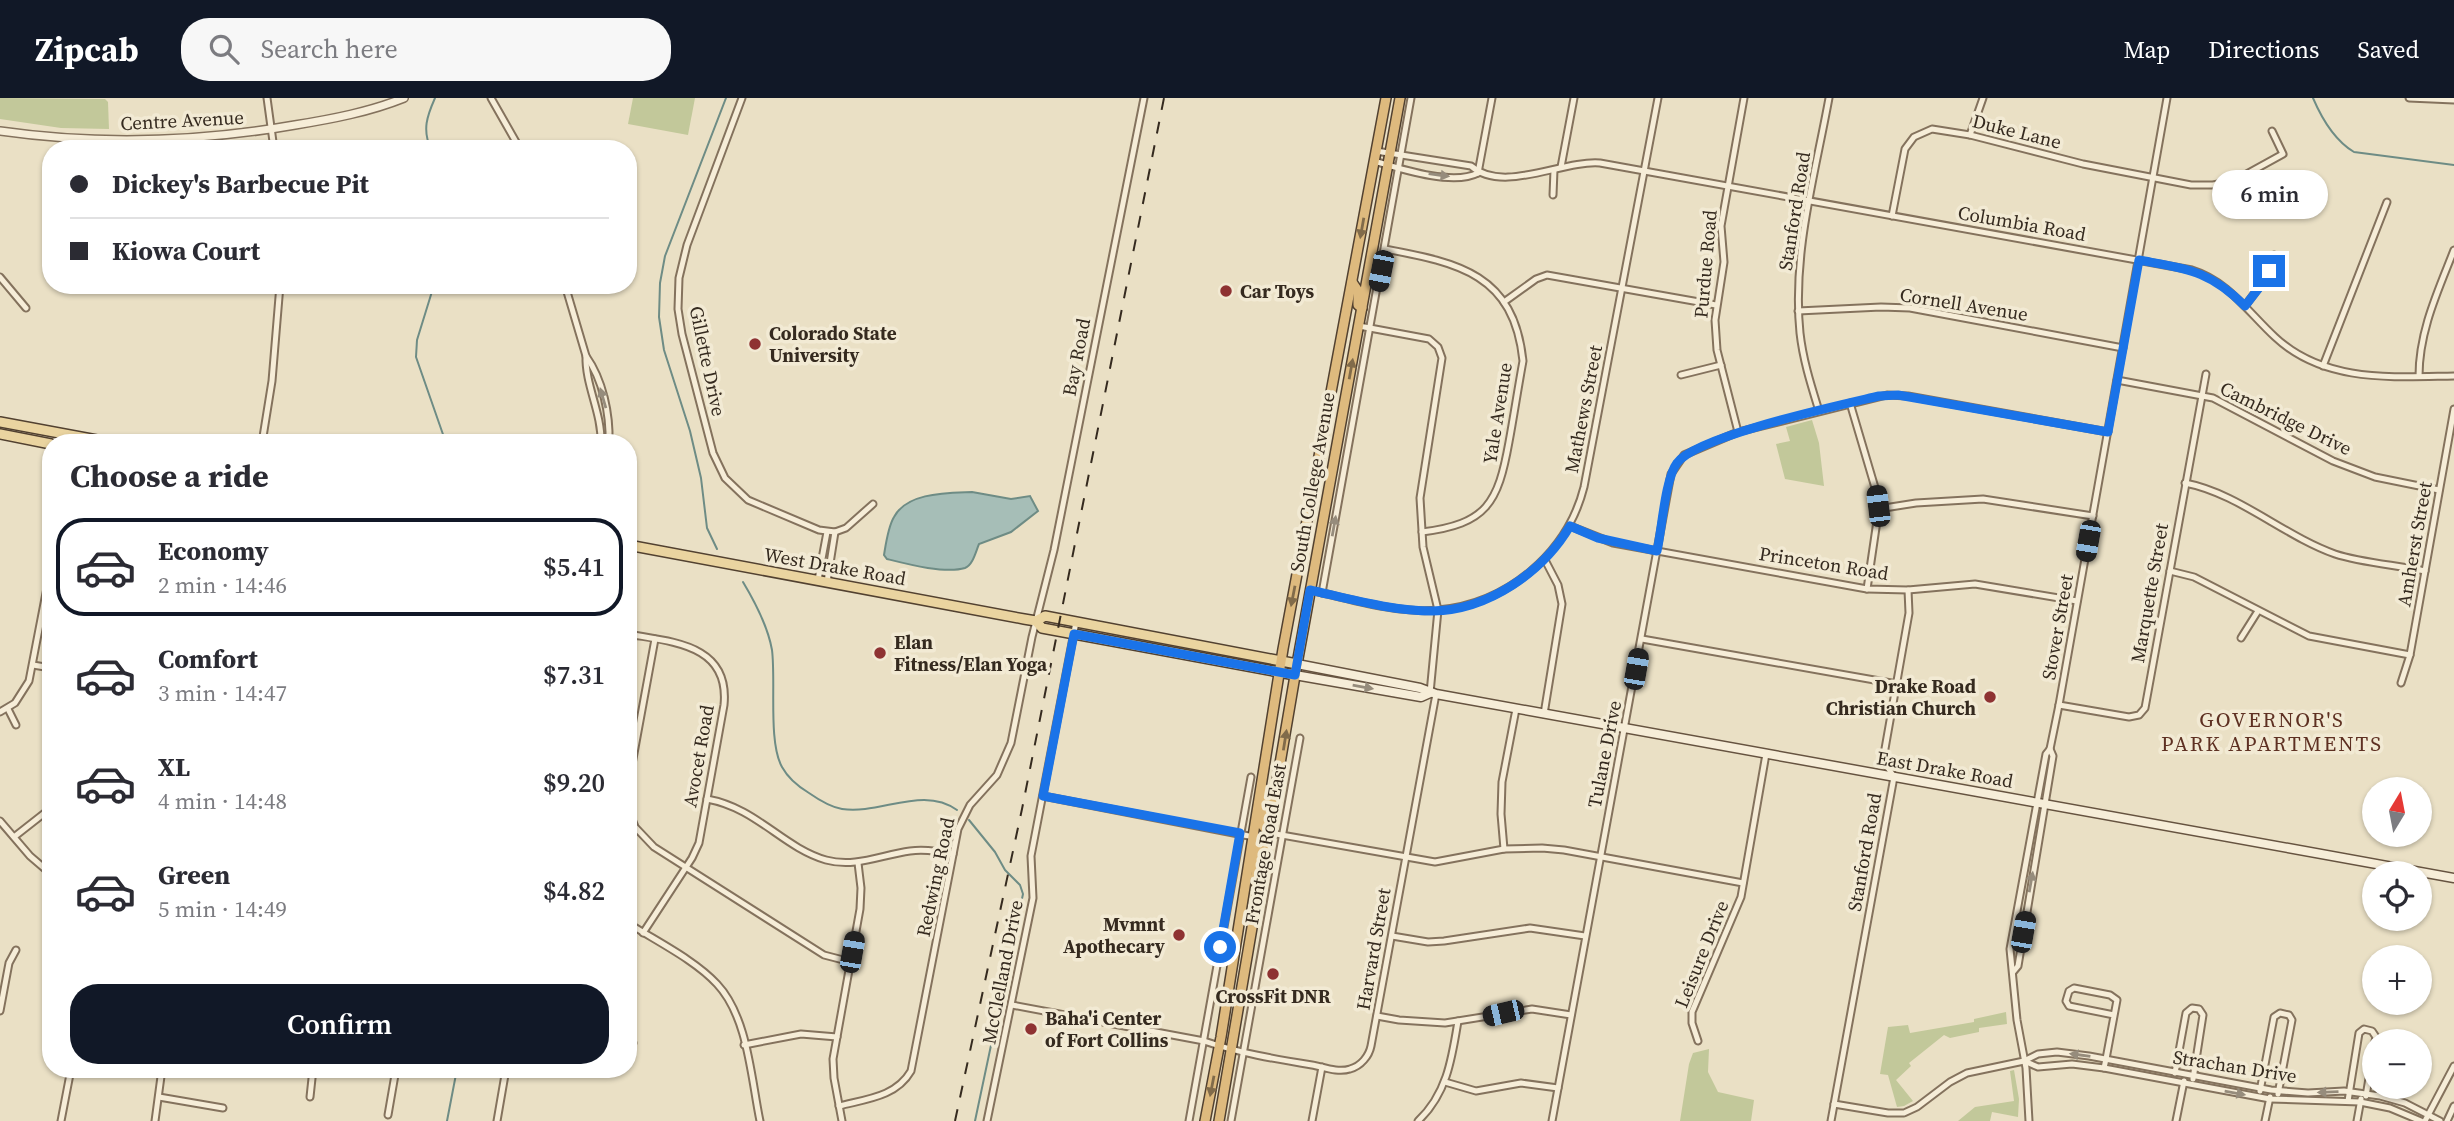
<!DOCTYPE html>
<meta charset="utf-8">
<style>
:root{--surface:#fff;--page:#f7f7f7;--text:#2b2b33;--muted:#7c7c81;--line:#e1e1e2;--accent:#111827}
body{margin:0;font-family:"Source Serif 4",serif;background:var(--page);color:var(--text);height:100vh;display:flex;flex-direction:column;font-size:26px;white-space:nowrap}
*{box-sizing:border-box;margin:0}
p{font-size:23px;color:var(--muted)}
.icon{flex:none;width:38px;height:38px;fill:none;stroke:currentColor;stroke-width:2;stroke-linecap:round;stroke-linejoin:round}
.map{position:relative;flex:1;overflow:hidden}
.panel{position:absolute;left:42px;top:336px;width:595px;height:644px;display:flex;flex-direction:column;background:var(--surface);border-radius:28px;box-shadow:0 2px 5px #0004}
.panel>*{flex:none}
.guide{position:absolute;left:42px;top:42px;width:595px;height:154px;border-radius:28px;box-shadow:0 2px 5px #0004;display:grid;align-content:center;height:154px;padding:0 28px;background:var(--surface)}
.needle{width:46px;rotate:10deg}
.controls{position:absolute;left:2362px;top:679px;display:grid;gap:14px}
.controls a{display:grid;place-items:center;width:70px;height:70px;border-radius:50%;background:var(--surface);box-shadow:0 2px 5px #0004;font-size:35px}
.end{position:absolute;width:32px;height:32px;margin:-16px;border:9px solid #1a73e8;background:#fff;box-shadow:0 0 0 4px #fff}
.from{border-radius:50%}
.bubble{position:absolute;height:49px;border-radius:24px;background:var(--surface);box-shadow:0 2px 5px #0004;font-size:23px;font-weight:600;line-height:49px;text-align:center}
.car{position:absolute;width:21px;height:42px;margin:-21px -10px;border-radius:9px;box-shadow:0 0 5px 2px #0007;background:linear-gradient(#222 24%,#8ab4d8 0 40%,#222 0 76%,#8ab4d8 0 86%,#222 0)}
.guide b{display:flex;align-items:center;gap:24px;height:66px;font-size:26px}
.guide b+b{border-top:2px solid var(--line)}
.guide i{width:18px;height:18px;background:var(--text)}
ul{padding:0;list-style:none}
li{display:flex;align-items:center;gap:21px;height:98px;margin:0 14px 10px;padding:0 14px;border:4px solid transparent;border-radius:28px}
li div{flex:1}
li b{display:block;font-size:26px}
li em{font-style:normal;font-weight:600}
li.selected{border-color:var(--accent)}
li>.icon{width:63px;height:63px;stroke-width:1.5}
h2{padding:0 28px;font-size:32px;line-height:84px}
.cta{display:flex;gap:14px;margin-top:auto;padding:14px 28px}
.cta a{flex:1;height:80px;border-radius:28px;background:var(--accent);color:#fff;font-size:28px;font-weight:600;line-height:80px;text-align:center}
header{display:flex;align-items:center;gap:42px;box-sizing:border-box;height:98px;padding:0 35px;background:var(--accent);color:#fff}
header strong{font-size:33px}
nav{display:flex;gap:38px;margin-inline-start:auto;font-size:24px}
.search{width:490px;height:63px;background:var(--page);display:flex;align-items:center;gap:18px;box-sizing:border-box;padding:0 24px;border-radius:28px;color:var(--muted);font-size:26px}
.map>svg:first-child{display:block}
.green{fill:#c2c89a}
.water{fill:#a6beb7;stroke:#6e8c85;stroke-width:2}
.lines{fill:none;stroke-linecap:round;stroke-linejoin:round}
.stream{stroke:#6e8c85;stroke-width:2}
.minor-casing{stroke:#84725d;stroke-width:9}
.tertiary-casing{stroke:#84725d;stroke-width:10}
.secondary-casing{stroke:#665340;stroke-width:11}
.primary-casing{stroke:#524130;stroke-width:12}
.trunk-casing{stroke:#524130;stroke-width:12}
.minor{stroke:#f6edd8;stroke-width:5}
.tertiary{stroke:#f6edd8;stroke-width:7}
.secondary{stroke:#f6edd8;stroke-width:8}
.primary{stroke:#ead4a0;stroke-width:9}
.trunk{stroke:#deba7e;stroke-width:9}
.rail{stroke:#352a1f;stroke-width:2;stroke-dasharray:12 12;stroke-linecap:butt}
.oneway{fill:#968c7c}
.oneway2{fill:#816b4a}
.route{stroke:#1a73e8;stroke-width:9}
.poi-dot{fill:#8e3232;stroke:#f2ead4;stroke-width:2.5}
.labels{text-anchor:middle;stroke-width:7;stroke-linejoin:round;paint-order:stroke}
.street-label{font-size:19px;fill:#352a1f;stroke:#f2ead4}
.poi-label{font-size:19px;font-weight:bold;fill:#352a1f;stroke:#f2ead4;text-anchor:start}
.neighbourhood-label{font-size:21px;letter-spacing:2px;fill:#5e3022;stroke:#f2ead4}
</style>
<header>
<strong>Zipcab</strong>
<div class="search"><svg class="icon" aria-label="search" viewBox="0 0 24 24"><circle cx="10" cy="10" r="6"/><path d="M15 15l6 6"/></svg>Search here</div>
<nav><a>Map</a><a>Directions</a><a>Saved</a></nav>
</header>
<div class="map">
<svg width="2454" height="1023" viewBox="0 0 2454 1023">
<rect width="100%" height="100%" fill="#eae0c5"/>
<g class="green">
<polygon points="0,0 105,1 108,4 109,31 61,30 0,21"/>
<polygon points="633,0 695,0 688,37 628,26"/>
<polygon points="1812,322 1819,345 1824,388 1785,381 1776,346 1790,343 1786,329"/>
<polygon points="2006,914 2007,926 1979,930 1979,934 1950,940 1944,937 1909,965 1911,968 1896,982 1913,1003 1904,1008 1897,1009 1888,977 1880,976 1888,929 1908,927 1910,935 1974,924 1974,921"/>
<polygon points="1709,951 1708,974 1718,994 1754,1002 1751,1023 1680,1023 1689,966 1693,955"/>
<polygon points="2014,972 2019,1001 2018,1019 1992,1014 1990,1023 1958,1023 1975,1009 2014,1003 2010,973"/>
</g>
<path class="water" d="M 972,394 L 1011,401 L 1030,398 L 1038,413 L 1011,434 L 979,446 C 976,453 973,467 965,470 C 945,476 907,466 887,461 L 884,457 C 886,445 888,429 894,419 C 907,394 948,395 972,394 Z"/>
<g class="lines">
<g class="stream">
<path d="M 2313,0 C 2322,21 2334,42 2354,54 L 2454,67"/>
<path d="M 431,51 C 422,32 427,18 435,0"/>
<polyline points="434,187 417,242 416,259 446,345"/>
<polyline points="717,451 707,430 701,380 690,333 664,252 659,219 660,185 665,158 726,0"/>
<path d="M 743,484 C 755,504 768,529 772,552 C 776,584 768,644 782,669 C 788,680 799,689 809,695 C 819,702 830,709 842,711 C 880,717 923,687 957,712"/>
<polyline points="969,722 995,754 1005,772 1020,787 1023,796 975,1023"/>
<polyline points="447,1023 457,971"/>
</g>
<defs>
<g id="minor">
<polyline points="267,0 274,51"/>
<polyline points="491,0 520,51"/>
<polyline points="742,0 687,147 679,180 678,211 682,236 713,355 725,380 748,402 819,432 835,434 846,430 873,406"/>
<polyline points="2409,0 2454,2"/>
<polyline points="1970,37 1983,0"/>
<path d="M 1376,53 L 1471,68 C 1503,96 1562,62 1600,65 L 2192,172 C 2228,183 2248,214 2275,239 C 2324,285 2392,279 2454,278"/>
<path d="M 1374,63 C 1401,71 1453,88 1478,75"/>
<polyline points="1561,69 1574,0"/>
<polyline points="1478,75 1492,0"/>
<polyline points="1553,97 1554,72"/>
<polyline points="1892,118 1905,51 1914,39 1932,31 1970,37 2083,66 2191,87 2213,87 2234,83 2283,56 2272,33"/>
<path d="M 1385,151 C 1459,165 1514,176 1523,263 C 1518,290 1514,317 1509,344 C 1498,405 1487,426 1422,434"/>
<polyline points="0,179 26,210"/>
<path d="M 565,187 L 586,258 C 603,282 610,316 609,345"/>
<polyline points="1504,204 1536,181 1547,177 1716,207"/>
<polyline points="2245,208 2266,180 2274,157"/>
<polyline points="1798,213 1881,209 1910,210 2123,250"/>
<polyline points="1359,228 1429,241 1438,249 1442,260 1420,400 1423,449 1438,512 1430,595"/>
<path d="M 586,258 C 585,287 602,315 601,345"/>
<polyline points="2323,268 2387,104"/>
<polyline points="1681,277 1721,267"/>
<path d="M 2419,278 C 2419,233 2438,193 2454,152"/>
<polyline points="2117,282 2213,300 2333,363 2375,379 2439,392"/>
<polyline points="1850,305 1876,393 1877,423 1867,491"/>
<path d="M 1819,313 C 1811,287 1803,262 1800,235 C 1792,156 1815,77 1829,0"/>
<polyline points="1738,334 1717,252 1715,222 1724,164 1721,128 1744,0"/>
<polyline points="262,345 272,283 280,187"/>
<path d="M 2185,385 C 2238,395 2284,438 2335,456 C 2362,465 2397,467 2425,473"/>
<polyline points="1878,411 1916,405 1983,401 2093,418"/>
<polyline points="1570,428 1613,445 1867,491 1908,492 1975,486 2077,503"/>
<polyline points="2170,473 2194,479 2309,538 2410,557"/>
<polyline points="818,482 827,434"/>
<polyline points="827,484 835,434"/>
<path d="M 1310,492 C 1349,501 1399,516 1438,512 C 1507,506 1567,456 1584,389 L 1658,0"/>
<polyline points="1322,495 1411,0"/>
<path d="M 628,536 C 672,544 730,546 724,607 L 699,745 L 692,760 L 643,835"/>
<polyline points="2241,540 2258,513"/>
<polyline points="1642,541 1897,586"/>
<polyline points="33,567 51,570"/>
<polyline points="2401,585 2410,557 2454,311"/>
<polyline points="2059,607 2129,619 2139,617 2145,610 2206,276"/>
<polyline points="8,611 16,627"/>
<polyline points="0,614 15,605 29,583 51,469"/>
<polyline points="1544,616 1562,506 1558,487 1545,462"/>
<polyline points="628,688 655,541"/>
<polyline points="1043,698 1254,739"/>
<path d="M 707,701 C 757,710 782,749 826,762 C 855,770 881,757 910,753 C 925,751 938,753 953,756"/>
<polyline points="628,711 635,729 654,749 824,857 851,864"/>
<polyline points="0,723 30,758 51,776"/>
<polyline points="1270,735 1435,764 1504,751 1542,750 1564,752 1743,785"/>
<polyline points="14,739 51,710"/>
<polyline points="1504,751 1501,716 1502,684 1516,611"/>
<path d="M 628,825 C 656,843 695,862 717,886 C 748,919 751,980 760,1023"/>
<polyline points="1392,838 1428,844 1444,843 1530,830 1585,838"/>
<polyline points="2013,874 2018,868 2053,658 2050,651"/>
<path d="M 1012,907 L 1204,943 C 1239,955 1275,961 1312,967 C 1323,969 1338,975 1350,971 C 1361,968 1369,958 1371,948 L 1436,596"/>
<polyline points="0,913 9,865 16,852"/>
<polyline points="1377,918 1399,922 1445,925 1532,911 1571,917"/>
<polyline points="628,940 633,945"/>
<polyline points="1698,943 1692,925 1692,914 1741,799 1766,656"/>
<polyline points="744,947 801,936 837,939"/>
<polyline points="2024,963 2038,969 2072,966 2104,970 2270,1001 2360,1004 2390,1010 2421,1023"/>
<polyline points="2104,970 2106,961 2117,902 2110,897 2074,890 2069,893 2066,903 2069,908 2114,917"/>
<polyline points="2175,975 2186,915 2192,910 2199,911 2203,917 2193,981"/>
<polyline points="1445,984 1476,993 1521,985 1558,990"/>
<polyline points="2260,993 2274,919 2280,915 2289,917 2292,922 2278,996"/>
<polyline points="2366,998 2375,945"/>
<polyline points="159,999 223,1010"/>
<polyline points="310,999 313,971"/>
<polyline points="2348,1003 2359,935 2364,931 2372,933 2376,939 2375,943"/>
<polyline points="1834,1006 1888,1015 1904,1015 1917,1009 1950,984 1967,975 2024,963 2038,956 2057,954 2089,958 2271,992 2308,995 2344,993 2380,998 2405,1005 2440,1023"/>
<path d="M 839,1008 C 866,1001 896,999 911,973 L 958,731 L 970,707 L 997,677 L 1011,645 L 1032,539 L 1054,452 L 1144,0"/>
<polyline points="388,1017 396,971"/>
<polyline points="61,1023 71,971"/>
<polyline points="155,1023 162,971"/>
<polyline points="497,1023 506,971"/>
<polyline points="842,1023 834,980 833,961 860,811 861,790 858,765"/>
<polyline points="987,1023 1033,800 1031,758 1076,524"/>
<polyline points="1189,1023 1251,679"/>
<polyline points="1231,1023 1300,640"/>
<polyline points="1312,1023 1322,969"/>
<path d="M 1418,1023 C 1447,996 1452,960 1458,923"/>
<polyline points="1552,1023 1671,376 1684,357 1738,334 1887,297 1908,298 2108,334"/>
<polyline points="1831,1023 1894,679 1883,662 1909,515 1908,492"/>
<polyline points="2029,1023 2026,970 2017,922 2010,851 2046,656 2050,651 2059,607 2167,0"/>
<polyline points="2176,1023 2184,983"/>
<polyline points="2265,1023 2270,999"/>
<polyline points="2357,1023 2361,1001"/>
<polyline points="2425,1023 2454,968"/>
<polyline points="2447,1023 2454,1008"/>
</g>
<path id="tertiary" d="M 0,33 C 98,47 198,44 295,27 C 332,21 369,14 404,0"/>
<g id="secondary">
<polyline points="1297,566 1420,590 1436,596 2454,780"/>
<polyline points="1295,577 1421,599 1430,595"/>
</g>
<g id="primary">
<polyline points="0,324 113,345"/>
<polyline points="0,336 51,346"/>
<polyline points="628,447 1024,521 1036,523 1042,530 1295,577"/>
<polyline points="1036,523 1045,518 1297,566"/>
</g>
<g id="trunk">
<polyline points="1352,184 1358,193 1358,207 1362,210"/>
<polyline points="1262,689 1267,698 1263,728 1270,735"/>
<polyline points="1254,739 1259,745 1255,783 1260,790"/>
<polyline points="1205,1023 1221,939 1283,551 1386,0"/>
<polyline points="1219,1023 1297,566 1400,0"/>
</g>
</defs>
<use href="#minor" class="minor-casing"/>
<use href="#tertiary" class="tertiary-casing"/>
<use href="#secondary" class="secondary-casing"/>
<use href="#primary" class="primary-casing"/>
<use href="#trunk" class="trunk-casing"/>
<use href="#minor" class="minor"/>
<use href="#tertiary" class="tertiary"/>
<use href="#secondary" class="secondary"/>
<use href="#primary" class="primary"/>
<use href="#trunk" class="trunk"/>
<polyline class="rail" points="955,1023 1022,711 1164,0"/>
</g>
<defs><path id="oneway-solid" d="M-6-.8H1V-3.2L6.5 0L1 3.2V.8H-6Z" transform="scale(1.75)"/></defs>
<g class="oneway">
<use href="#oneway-solid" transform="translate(1439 77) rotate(8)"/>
<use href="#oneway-solid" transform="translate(603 300) rotate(-106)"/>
<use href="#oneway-solid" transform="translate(1334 428) rotate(-80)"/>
<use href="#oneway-solid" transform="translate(1363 589) rotate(10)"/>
<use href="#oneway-solid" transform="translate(2031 784) rotate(-80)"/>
<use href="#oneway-solid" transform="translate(2080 957) rotate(-172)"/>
<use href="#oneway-solid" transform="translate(2328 994) rotate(178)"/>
<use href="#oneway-solid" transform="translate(2235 995) rotate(10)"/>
</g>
<g class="oneway2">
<use href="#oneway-solid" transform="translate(1362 130) rotate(100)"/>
<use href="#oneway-solid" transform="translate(1351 271) rotate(-80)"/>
<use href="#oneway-solid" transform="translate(1293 498) rotate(101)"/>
<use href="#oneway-solid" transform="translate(1285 642) rotate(-81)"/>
<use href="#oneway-solid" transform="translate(1212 988) rotate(101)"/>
</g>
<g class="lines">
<path class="route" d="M 1220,849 L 1240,735 L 1043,698 L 1074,536 L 1295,577 L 1310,492 C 1350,501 1392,513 1433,513 C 1488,512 1543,474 1570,428 L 1598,440 L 1657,453 C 1662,431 1665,381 1677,365 C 1696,338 1841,307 1879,298 L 1898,297 L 2108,334 L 2139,162 C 2187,171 2209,172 2245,208 L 2262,186 L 2269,173"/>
</g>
<g class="poi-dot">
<circle cx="1226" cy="193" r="7"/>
<circle cx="755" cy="246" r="7"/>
<circle cx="880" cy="555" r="7"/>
<circle cx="1990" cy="599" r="7"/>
<circle cx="1179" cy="837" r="7"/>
<circle cx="1273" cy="876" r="7"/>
<circle cx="1031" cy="931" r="7"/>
</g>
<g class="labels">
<g class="street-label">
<text transform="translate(182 22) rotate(-3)" y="7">Centre Avenue</text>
<text transform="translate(2017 33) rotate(14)" y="7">Duke Lane</text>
<text transform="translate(1794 113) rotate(-81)" y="7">Stanford Road</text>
<text transform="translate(2022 125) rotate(10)" y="7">Columbia Road</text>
<text transform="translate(1705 166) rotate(-85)" y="7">Purdue Road</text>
<text transform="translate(1964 206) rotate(9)" y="7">Cornell Avenue</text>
<text transform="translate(1076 259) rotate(-79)" y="7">Bay Road</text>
<text transform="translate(708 263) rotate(78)" y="7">Gillette Drive</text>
<text transform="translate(1583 311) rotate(-79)" y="7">Mathews Street</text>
<text transform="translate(1497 315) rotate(-81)" y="7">Yale Avenue</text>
<text transform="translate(2286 320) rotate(26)" y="7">Cambridge Drive</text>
<text transform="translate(1312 384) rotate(-80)" y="7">South College Avenue</text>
<text transform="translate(2414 446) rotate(-80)" y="7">Amherst Street</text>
<text transform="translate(1824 465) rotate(9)" y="7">Princeton Road</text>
<text transform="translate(835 468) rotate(10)" y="7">West Drake Road</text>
<text transform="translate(2149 495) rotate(-80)" y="7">Marquette Street</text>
<text transform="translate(2057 529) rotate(-80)" y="7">Stover Street</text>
<text transform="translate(1604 656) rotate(-79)" y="7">Tulane Drive</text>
<text transform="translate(698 658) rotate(-80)" y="7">Avocet Road</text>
<text transform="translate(1945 671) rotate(10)" y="7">East Drake Road</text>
<text transform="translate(1265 746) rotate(-80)" y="7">Frontage Road East</text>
<text transform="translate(1864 754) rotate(-80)" y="7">Stanford Road</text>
<text transform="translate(935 779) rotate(-78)" y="7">Redwing Road</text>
<text transform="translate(1373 851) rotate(-80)" y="7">Harvard Street</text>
<text transform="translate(1701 856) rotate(-68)" y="7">Leisure Drive</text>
<text transform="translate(1002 874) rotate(-79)" y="7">McClelland Drive</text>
<text transform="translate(2235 968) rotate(9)" y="7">Strachan Drive</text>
</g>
<g class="poi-label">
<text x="1240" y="200">Car Toys</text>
<text x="769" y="242">Colorado State<tspan x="769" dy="22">University</tspan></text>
<text x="894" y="551">Elan<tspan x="894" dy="22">Fitness/Elan Yoga</tspan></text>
<text x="1976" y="595" text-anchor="end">Drake Road<tspan x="1976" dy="22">Christian Church</tspan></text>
<text x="1165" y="833" text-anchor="end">Mvmnt<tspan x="1165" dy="22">Apothecary</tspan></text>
<text x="1273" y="905" text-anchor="middle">CrossFit DNR</text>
<text x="1045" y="927">Baha'i Center<tspan x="1045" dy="22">of Fort Collins</tspan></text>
</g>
<g class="neighbourhood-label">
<text x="2272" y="629">GOVERNOR'S<tspan x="2272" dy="24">PARK APARTMENTS</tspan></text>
</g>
</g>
</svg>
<div class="controls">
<a><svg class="needle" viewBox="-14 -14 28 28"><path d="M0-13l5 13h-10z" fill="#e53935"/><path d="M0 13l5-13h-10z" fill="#7c7c81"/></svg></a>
<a><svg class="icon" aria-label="locate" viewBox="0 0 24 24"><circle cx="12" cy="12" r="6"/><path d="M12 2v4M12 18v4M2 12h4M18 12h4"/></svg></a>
<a>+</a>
<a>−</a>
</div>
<i class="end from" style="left:1220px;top:849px"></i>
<i class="end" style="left:2269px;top:173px"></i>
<div class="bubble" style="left:2212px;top:72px;width:116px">6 min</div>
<i class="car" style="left:1381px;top:173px;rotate:191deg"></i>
<i class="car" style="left:1878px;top:408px;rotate:353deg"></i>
<i class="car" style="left:2088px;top:443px;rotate:190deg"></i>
<i class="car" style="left:1636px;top:571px;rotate:10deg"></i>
<i class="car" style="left:2023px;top:834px;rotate:10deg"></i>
<i class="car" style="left:852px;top:854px;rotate:10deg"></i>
<i class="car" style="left:1503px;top:915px;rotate:257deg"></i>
<div class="guide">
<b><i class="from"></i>Dickey's Barbecue Pit</b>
<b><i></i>Kiowa Court</b>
</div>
<section class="panel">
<h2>Choose a ride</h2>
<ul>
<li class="selected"><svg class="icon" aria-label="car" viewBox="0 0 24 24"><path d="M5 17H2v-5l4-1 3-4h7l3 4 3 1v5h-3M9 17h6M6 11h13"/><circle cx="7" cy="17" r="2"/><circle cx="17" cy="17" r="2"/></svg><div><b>Economy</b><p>2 min · 14:46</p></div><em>$5.41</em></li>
<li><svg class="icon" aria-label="car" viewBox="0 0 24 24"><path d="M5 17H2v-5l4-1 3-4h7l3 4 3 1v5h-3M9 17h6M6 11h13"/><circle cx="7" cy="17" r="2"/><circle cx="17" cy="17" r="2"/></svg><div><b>Comfort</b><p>3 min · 14:47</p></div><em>$7.31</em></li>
<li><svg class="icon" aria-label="car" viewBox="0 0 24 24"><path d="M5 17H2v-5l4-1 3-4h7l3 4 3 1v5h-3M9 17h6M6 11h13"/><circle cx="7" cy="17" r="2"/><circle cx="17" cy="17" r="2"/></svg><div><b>XL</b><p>4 min · 14:48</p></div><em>$9.20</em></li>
<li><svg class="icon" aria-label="car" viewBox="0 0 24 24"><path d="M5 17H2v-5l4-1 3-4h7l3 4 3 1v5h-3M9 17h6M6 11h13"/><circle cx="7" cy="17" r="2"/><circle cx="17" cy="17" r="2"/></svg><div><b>Green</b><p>5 min · 14:49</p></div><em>$4.82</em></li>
</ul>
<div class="cta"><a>Confirm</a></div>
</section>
</div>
